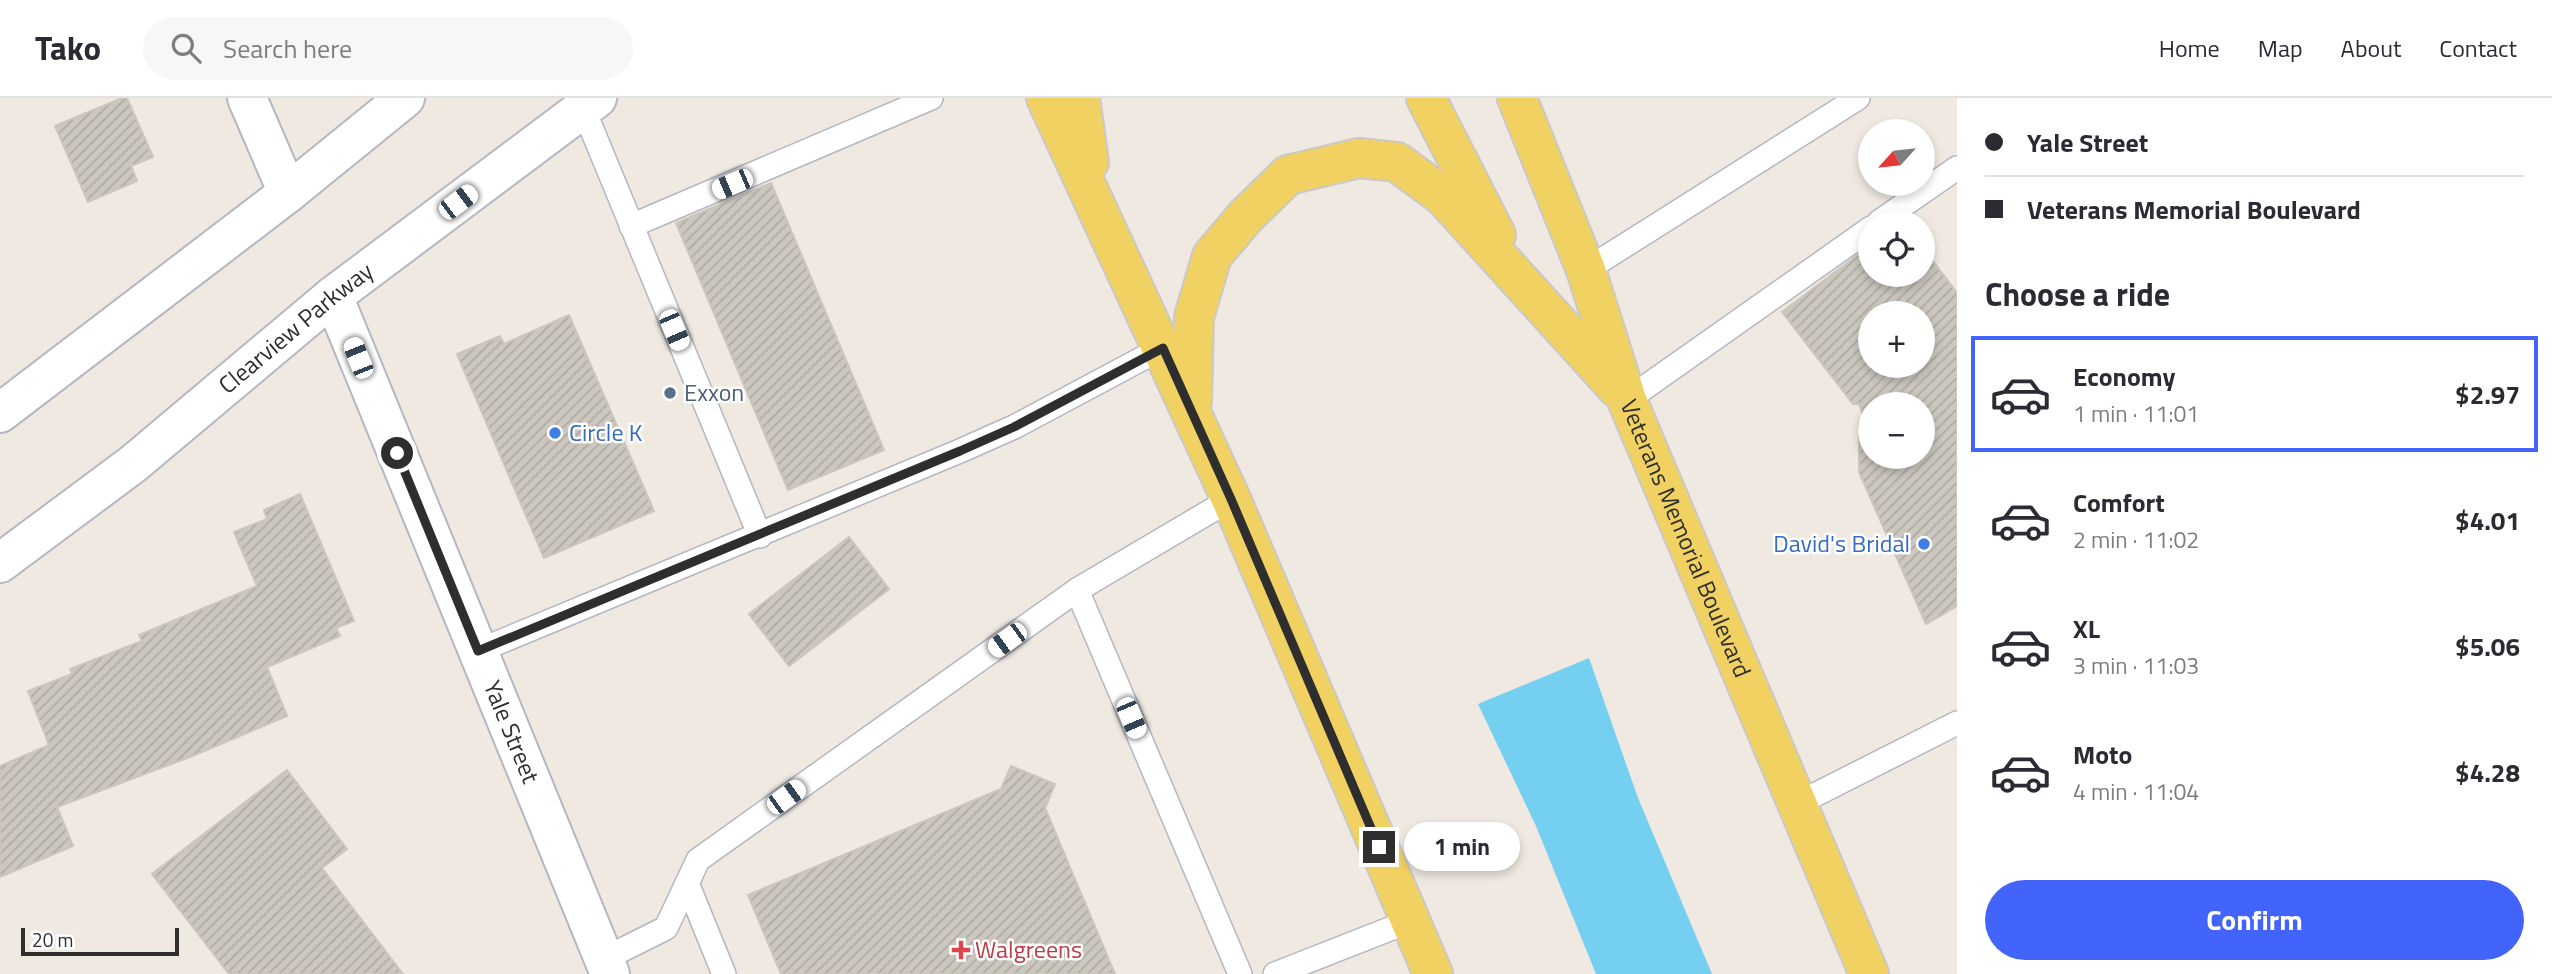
<!DOCTYPE html>
<meta charset="utf-8">
<style>
:root{--surface:#fff;--page:#f7f7f7;--text:#2b2b33;--muted:#7c7c81;--line:#e1e1e2;--accent:#4264fb}
body{margin:0;font-family:"Titillium Web",sans-serif;background:var(--page);color:var(--text);height:100vh;display:flex;flex-direction:column;font-size:26px;white-space:nowrap}
*{box-sizing:border-box;margin:0}
p{font-size:23px;color:var(--muted)}
.icon{flex:none;width:38px;height:38px;fill:none;stroke:currentColor;stroke-width:2;stroke-linecap:round;stroke-linejoin:round}
.map{position:relative;flex:1;overflow:hidden}
.drawer{display:flex;flex-direction:column;background:var(--surface);width:595px}
.drawer>*{flex:none}
.hud{display:grid;align-content:center;height:154px;padding:0 28px;background:var(--surface)}
.needle{width:46px;rotate:243deg}
.controls{position:absolute;left:1858px;top:21px;display:grid;gap:14px}
.controls a{display:grid;place-items:center;width:77px;height:77px;border-radius:50%;background:var(--surface);box-shadow:0 4px 10px #0003;font-size:35px}
.scale{position:absolute;left:21px;bottom:18px;width:158px;box-sizing:border-box;padding-left:7px;border:4px solid #2e2e2e;border-top:0;font-size:19px;line-height:24px;white-space:nowrap;color:#2e2e2e;-webkit-text-stroke:5px #fff;paint-order:stroke}
.end{position:absolute;width:32px;height:32px;margin:-16px;border:9px solid #2e2e2e;background:#fff;box-shadow:0 0 0 4px #fff}
.from{border-radius:50%}
.bubble{position:absolute;height:49px;border-radius:24px;background:var(--surface);box-shadow:0 4px 10px #0003;font-size:23px;font-weight:700;line-height:49px;text-align:center}
.car{position:absolute;width:21px;height:42px;margin:-21px -10px;border-radius:9px;box-shadow:0 0 5px 2px #0007;background:linear-gradient(#fff 24%,#345 0 40%,#fff 0 76%,#345 0 86%,#fff 0)}
.hud b{display:flex;align-items:center;gap:24px;height:66px;font-size:26px}
.hud b+b{border-top:2px solid var(--line)}
.hud i{width:18px;height:18px;background:var(--text)}
ul{padding:0;list-style:none}
li{display:flex;align-items:center;gap:21px;height:116px;margin:0 14px 10px;padding:0 14px;border:4px solid transparent;border-radius:0px}
li div{flex:1}
li b{display:block;font-size:26px}
li em{font-style:normal;font-weight:700}
li.active{border-color:var(--accent)}
li>.icon{width:63px;height:63px;stroke-width:1.5}
h2{padding:0 28px;font-size:32px;line-height:84px}
.cta{display:flex;gap:14px;margin-top:auto;padding:14px 28px}
.cta a{flex:1;height:80px;border-radius:42px;background:var(--accent);color:#fff;font-size:28px;font-weight:700;line-height:80px;text-align:center}
header{display:flex;align-items:center;gap:42px;box-sizing:border-box;height:98px;padding:0 35px;background:var(--surface);border-bottom:2px solid var(--line)}
header strong{font-size:33px}
nav{display:flex;gap:38px;margin-inline-start:auto;font-size:24px}
.search{width:490px;height:63px;background:var(--page);display:flex;align-items:center;gap:18px;box-sizing:border-box;padding:0 24px;border-radius:38px;color:var(--muted);font-size:26px}
main{display:flex;flex:1;min-height:0}
.map>svg:first-child{display:block}
.water{fill:#75cff0}
.building{fill:url(#building-hatch);stroke:#cbc5ba;stroke-width:2;fill-rule:evenodd}
.lines{fill:none;stroke-linecap:round;stroke-linejoin:round}
.lane-casing{stroke:#b4b7c1;stroke-width:26}
.street-casing{stroke:#b4b7c1;stroke-width:42}
.secondary-casing{stroke:#b4b7c1;stroke-width:42}
.primary-casing{stroke:#c9c9c9;stroke-width:42}
.lane{stroke:#fff;stroke-width:23}
.street{stroke:#fff;stroke-width:38}
.secondary{stroke:#fff;stroke-width:38}
.primary{stroke:#f2d163;stroke-width:38}
.route{stroke:#2e2e2e;stroke-width:9}
.service-dot{fill:#5c6f8a;stroke:#fff;stroke-width:2.5}
.shop-dot{fill:#3f7fe0;stroke:#fff;stroke-width:2.5}
.health-dot{fill:#e0444e;stroke:#fff;stroke-width:2.5}
.labels{text-anchor:middle;stroke-width:5;stroke-linejoin:round;paint-order:stroke}
.street-label{font-size:24px;fill:#2e2e2e;stroke:#fff}
.service-label{font-size:24px;fill:#4e5e75;stroke:#fff;text-anchor:start}
.shop-label{font-size:24px;fill:#366cbe;stroke:#fff;text-anchor:start}
.health-label{font-size:24px;fill:#be3a42;stroke:#fff;text-anchor:start}
</style>
<header>
<strong>Tako</strong>
<div class="search"><svg class="icon" aria-label="search" viewBox="0 0 24 24"><circle cx="10" cy="10" r="6"/><path d="M15 15l6 6"/></svg>Search here</div>
<nav><a>Home</a><a>Map</a><a>About</a><a>Contact</a></nav>
</header>
<main>
<div class="map">
<svg width="1957" height="876" viewBox="0 0 1957 876">
<defs>
<pattern id="building-hatch" width="6" height="6" patternUnits="userSpaceOnUse" patternTransform="scale(1.75)"><rect width="6" height="6" fill="#cbc7bf"/><path d="M-1 1l2-2M0 6l6-6M5 7l2-2" fill="none" stroke="#afaba4"/></pattern>
</defs>
<rect width="100%" height="100%" fill="#efe9e1"/>
<polygon class="water" points="1589,560 1638,700 1712,876 1596,876 1536,728 1478,606"/>
<g class="building">
<polygon points="122,0 127,0 153,59 131,68 137,83 88,104 55,28"/>
<polygon points="771,85 884,352 788,392 676,125"/>
<path d="M 1871,147 L 1871,177 L 1923,177 L 1923,150 L 1957,195 L 1957,508 L 1926,526 L 1859,374 L 1859,325 L 1864,319 L 1859,306 L 1853,306 L 1782,214 ZM 1871,215 L 1923,215 L 1923,268 L 1871,268 ZM 1871,306 L 1923,306 L 1923,359 L 1871,359 Z"/>
<polygon points="569,217 654,413 544,460 457,256 500,238 504,246"/>
<polygon points="300,396 354,523 336,530 340,538 267,569 287,618 190,659 57,709 73,748 0,779 0,668 49,647 28,593 72,576 70,571 142,543 139,537 257,488 234,434 267,421 264,412"/>
<polygon points="849,439 889,491 789,568 749,516"/>
<polygon points="1011,668 1055,686 1045,710 1115,876 781,876 748,797 1001,691"/>
<polygon points="287,672 347,751 322,770 403,876 229,876 152,776"/>
</g>
<g class="lines">
<defs>
<g id="lane">
<polyline points="583,10 760,438"/>
<polyline points="1879,124 1957,70"/>
<polyline points="631,128 931,0"/>
<polyline points="1586,172 1858,0"/>
<polyline points="1627,302 1871,130"/>
<polyline points="1077,492 1231,401"/>
<polyline points="478,553 960,353 1014,329 1162,250"/>
<polyline points="1799,705 1957,625"/>
<polyline points="687,785 724,876"/>
<polyline points="604,861 666,830 698,762 1077,492 1240,876"/>
<polyline points="1275,876 1410,823"/>
</g>
<g id="street">
<polyline points="247,0 288,95"/>
<path id="s1" d="M 333,198 L 610,876"/>
</g>
<g id="secondary">
<polyline points="0,315 288,95 405,0"/>
<path id="s2" d="M 0,465 L 133,366 L 333,198 L 597,0"/>
</g>
<g id="primary">
<polyline points="1046,0 1231,401 1433,876"/>
<polyline points="1080,0 1089,64"/>
<polyline points="1426,0 1496,137"/>
<path id="s3" d="M 1517,0 L 1586,172 L 1627,302 L 1869,876"/>
<polyline points="1192,304 1194,219 1212,158 1246,118 1288,77 1359,60 1397,64 1443,98 1618,291"/>
</g>
</defs>
<use href="#lane" class="lane-casing"/>
<use href="#street" class="street-casing"/>
<use href="#secondary" class="secondary-casing"/>
<use href="#primary" class="primary-casing"/>
<use href="#lane" class="lane"/>
<use href="#street" class="street"/>
<use href="#secondary" class="secondary"/>
<use href="#primary" class="primary"/>
</g>
<g class="lines">
<polyline class="route" points="397,355 478,553 960,353 1014,329 1163,250 1231,401 1379,749"/>
</g>
<circle class="service-dot" cx="670" cy="295" r="7"/>
<g class="shop-dot">
<circle cx="555" cy="335" r="7"/>
<circle cx="1924" cy="446" r="7"/>
</g>
<path class="health-dot" d="M957.5 841.5h7v7h7v7h-7v7h-7v-7h-7v-7h7z"/>
<g class="labels">
<g class="street-label">
<text dy="8" stroke="none"><textPath href="#s2" startOffset="378">Clearview Parkway</textPath></text>
<text dy="8" stroke="none"><textPath href="#s3" startOffset="472">Veterans Memorial Boulevard</textPath></text>
<text dy="8" stroke="none"><textPath href="#s1" startOffset="471">Yale Street</textPath></text>
</g>
<g class="service-label">
<text x="684" y="303">Exxon</text>
</g>
<g class="shop-label">
<text x="569" y="343">Circle K</text>
<text x="1910" y="454" text-anchor="end">David's Bridal</text>
</g>
<g class="health-label">
<text x="975" y="860">Walgreens</text>
</g>
</g>
</svg>
<div class="controls">
<a><svg class="needle" viewBox="-14 -14 28 28"><path d="M0-13l5 13h-10z" fill="#e53935"/><path d="M0 13l5-13h-10z" fill="#7c7c81"/></svg></a>
<a><svg class="icon" aria-label="locate" viewBox="0 0 24 24"><circle cx="12" cy="12" r="6"/><path d="M12 2v4M12 18v4M2 12h4M18 12h4"/></svg></a>
<a>+</a>
<a>−</a>
</div>
<div class="scale">20 m</div>
<i class="end from" style="left:397px;top:355px"></i>
<i class="end" style="left:1379px;top:749px"></i>
<div class="bubble" style="left:1404px;top:724px;width:116px">1 min</div>
<i class="car" style="left:732px;top:86px;rotate:247deg"></i>
<i class="car" style="left:458px;top:104px;rotate:53deg"></i>
<i class="car" style="left:674px;top:232px;rotate:157deg"></i>
<i class="car" style="left:358px;top:260px;rotate:338deg"></i>
<i class="car" style="left:1007px;top:542px;rotate:234deg"></i>
<i class="car" style="left:1131px;top:620px;rotate:157deg"></i>
<i class="car" style="left:786px;top:699px;rotate:54deg"></i>
</div>
<section class="drawer">
<div class="hud">
<b><i class="from"></i>Yale Street</b>
<b><i></i>Veterans Memorial Boulevard</b>
</div>
<h2>Choose a ride</h2>
<ul>
<li class="active"><svg class="icon" aria-label="car" viewBox="0 0 24 24"><path d="M5 17H2v-5l4-1 3-4h7l3 4 3 1v5h-3M9 17h6M6 11h13"/><circle cx="7" cy="17" r="2"/><circle cx="17" cy="17" r="2"/></svg><div><b>Economy</b><p>1 min · 11:01</p></div><em>$2.97</em></li>
<li><svg class="icon" aria-label="car" viewBox="0 0 24 24"><path d="M5 17H2v-5l4-1 3-4h7l3 4 3 1v5h-3M9 17h6M6 11h13"/><circle cx="7" cy="17" r="2"/><circle cx="17" cy="17" r="2"/></svg><div><b>Comfort</b><p>2 min · 11:02</p></div><em>$4.01</em></li>
<li><svg class="icon" aria-label="car" viewBox="0 0 24 24"><path d="M5 17H2v-5l4-1 3-4h7l3 4 3 1v5h-3M9 17h6M6 11h13"/><circle cx="7" cy="17" r="2"/><circle cx="17" cy="17" r="2"/></svg><div><b>XL</b><p>3 min · 11:03</p></div><em>$5.06</em></li>
<li><svg class="icon" aria-label="car" viewBox="0 0 24 24"><path d="M5 17H2v-5l4-1 3-4h7l3 4 3 1v5h-3M9 17h6M6 11h13"/><circle cx="7" cy="17" r="2"/><circle cx="17" cy="17" r="2"/></svg><div><b>Moto</b><p>4 min · 11:04</p></div><em>$4.28</em></li>
</ul>
<div class="cta"><a>Confirm</a></div>
</section>
</main>
